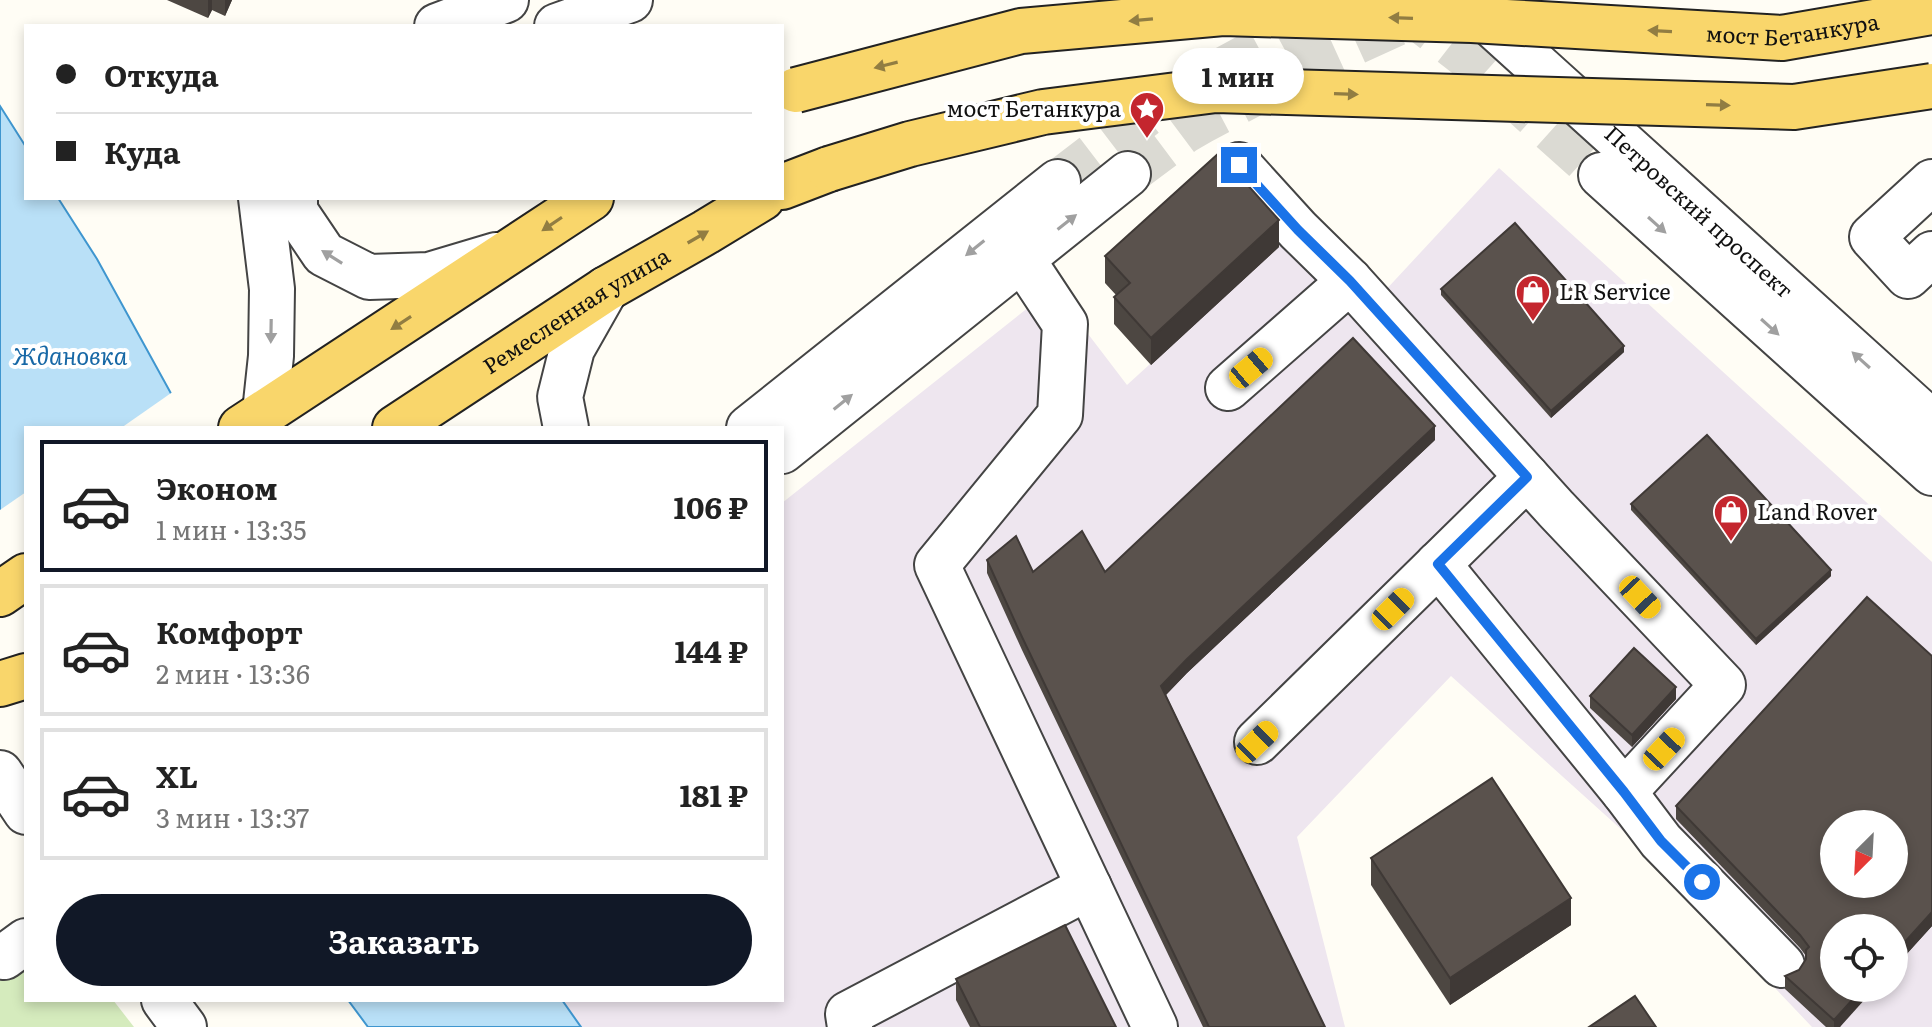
<!DOCTYPE html>
<html lang="ru">
<meta charset="utf-8">
<style>
:root{--surface:#fff;--page:#f6f6f6;--text:#222;--muted:#767676;--line:#e0e0e0;--accent:#111827}
body{margin:0;font-family:Literata,serif;background:var(--page);color:var(--text);height:100vh;display:flex;flex-direction:column;font-size:30px;white-space:nowrap}
*{box-sizing:border-box;margin:0}
p{font-size:26px;color:var(--muted)}
.icon{flex:none;width:44px;height:44px;fill:none;stroke:currentColor;stroke-width:2;stroke-linecap:round;stroke-linejoin:round}
.map{position:relative;flex:1;overflow:hidden}
.panel{position:absolute;left:24px;top:426px;width:760px;height:576px;display:flex;flex-direction:column;background:var(--surface);border-radius:0px;box-shadow:0 4px 12px #0003}
.panel>*{flex:none}
.hud{position:absolute;left:24px;top:24px;width:760px;height:176px;border-radius:0px;box-shadow:0 4px 12px #0003;display:grid;align-content:center;height:176px;padding:0 32px;background:var(--surface)}
.needle{width:52px;rotate:204deg}
.fabs{position:absolute;left:1820px;top:810px;display:grid;gap:16px}
.fabs a{display:grid;place-items:center;width:88px;height:88px;border-radius:50%;background:var(--surface);box-shadow:0 4px 12px #0003;font-size:40px}
.end{position:absolute;width:36px;height:36px;margin:-18px;border:10px solid #1a73e8;background:#fff;box-shadow:0 0 0 4px #fff}
.from{border-radius:50%}
.bubble{position:absolute;height:56px;border-radius:28px;background:var(--surface);box-shadow:0 4px 12px #0003;font-size:26px;font-weight:700;line-height:56px;text-align:center}
.car{position:absolute;width:24px;height:48px;margin:-24px -12px;border-radius:10px;box-shadow:0 0 6px 2px #0007;background:linear-gradient(#f5c518 24%,#345 0 40%,#f5c518 0 76%,#345 0 86%,#f5c518 0)}
.hud b{display:flex;align-items:center;gap:28px;height:76px;font-size:30px}
.hud b+b{border-top:2px solid var(--line)}
.hud i{width:20px;height:20px;background:var(--text)}
ul{padding:14px 0 0;list-style:none}
li{display:flex;align-items:center;gap:24px;height:132px;margin:0 16px 12px;padding:0 16px;border:4px solid var(--line);border-radius:0px}
li div{flex:1}
li b{display:block;font-size:30px}
li em{font-style:normal;font-weight:700}
li.on{border-color:var(--accent)}
li>.icon{width:72px;height:72px;stroke-width:1.5}
.button{display:flex;gap:16px;margin-top:auto;padding:16px 32px}
.button a{flex:1;height:92px;border-radius:48px;background:var(--accent);color:#fff;font-size:32px;font-weight:700;line-height:92px;text-align:center}
.map>svg:first-child{display:block}
.industrial{fill:#eee6ef;fill-rule:evenodd}
.green{fill:#d5ebbd}
.water{fill:#b9e0f7;stroke:#3f96cf;stroke-width:2}
.pier{fill:#fffdf5}
.lines{fill:none;stroke-linecap:round;stroke-linejoin:round}
.minor-tunnel{stroke:#dbdad3;stroke-width:44;stroke-dasharray:44 22;stroke-linecap:butt}
.minor-casing{stroke:#444;stroke-width:48}
.major-casing{stroke:#222;stroke-width:48}
.minor{stroke:#fff;stroke-width:44}
.major{stroke:#f9d66b;stroke-width:44}
.major-bridge-casing{stroke:#222;stroke-width:48;stroke-linecap:butt}
.major-bridge{stroke:#f9d66b;stroke-width:44}
.wall{fill:#4d4742}
.shaded-wall{fill:#3f3936}
.building{fill:#5a524d;stroke:#3f3936;stroke-width:2;fill-rule:evenodd}
.oneway{fill:#917d42}
.oneway2{fill:#a0a0a0}
.route{stroke:#1a73e8;stroke-width:10}
.labels{text-anchor:middle;stroke-width:8;stroke-linejoin:round;paint-order:stroke}
.street-label{font-size:22px;fill:#111;stroke:#fff}
.poi-label{font-size:22px;fill:#111;stroke:#fff;text-anchor:start}
.water-label{font-size:24px;font-style:italic;fill:#1768a6;stroke:#fff}
</style>
<div class="map">
<svg width="1932" height="1027" viewBox="0 0 1932 1027">
<rect width="100%" height="100%" fill="#fffdf5"/>
<path class="industrial" d="M 1499,168 L 1932,562 L 1932,1027 L 1812,1027 L 1643,849 L 1451,676 L 1297,837 L 1345,1027 L 581,1027 L 562,1000 L 782,1000 L 782,503 L 1053,288 L 1127,385 L 1286,240 L 1369,308 ZM 1834,824 L 1894,824 L 1894,884 L 1834,884 ZM 1834,928 L 1894,928 L 1894,988 L 1834,988 Z"/>
<polygon class="green" points="26,969 26,1000 113,1000 134,1027 0,1027 0,979"/>
<g class="water">
<polygon points="0,106 26,147 26,198 58,198 97,259 190,428 26,428 26,589 0,549"/>
<polygon points="348,1000 562,1000 581,1027 368,1027"/>
</g>
<g class="pier">
<polygon points="174,391 194,428 121,428"/>
<polygon points="26,492 26,593 23,592 0,556 0,510"/>
</g>
<g class="lines">
<g class="minor-tunnel">
<polyline points="1399,4 1483,69 1601,175"/>
<polyline points="1128,174 1184,132 1203,121 1326,56 1414,16 1417,12"/>
<polyline points="1058,182 1164,101 1303,26 1336,12"/>
</g>
<defs>
<g id="minor">
<path id="s1" d="M 1469,4 L 1932,423"/>
<polyline points="437,26 506,0"/>
<polyline points="557,26 630,0"/>
<polyline points="1239,165 1298,230 1350,281 1556,509 1723,685 1624,792"/>
<polyline points="1601,175 1932,473"/>
<polyline points="1932,182 1872,237 1908,276 1932,254"/>
<polyline points="261,198 272,289 271,356 265,412"/>
<polyline points="295,198 295,211 324,254 369,277 429,275 496,255"/>
<polyline points="1019,260 1032,274 1065,324 1060,415 937,565 1155,1027"/>
<polyline points="1228,388 1350,281"/>
<polyline points="566,428 560,397 572,349 606,289"/>
<polyline points="749,428 1058,182"/>
<polyline points="782,451 1128,174"/>
<polyline points="1438,564 1624,792 1661,841 1782,965"/>
<polyline points="1257,742 1527,477"/>
<polyline points="0,773 26,812"/>
<polyline points="4,957 26,941"/>
<polyline points="164,1000 184,1027"/>
<polyline points="850,1027 848,1014 1089,887"/>
</g>
<g id="major">
<polyline points="782,187 829,169"/>
<polyline points="241,428 591,198"/>
<path id="s2" d="M 395,428 L 606,289 L 706,232 L 762,198"/>
<polyline points="0,594 26,576"/>
<polyline points="0,684 26,676"/>
</g>
</defs>
<use href="#minor" class="minor-casing"/>
<use href="#major" class="major-casing"/>
<use href="#minor" class="minor"/>
<use href="#major" class="major"/>
<defs>
<g id="major-bridge">
<path id="s3" d="M 796,90 L 1021,31 L 1223,13 L 1472,20 L 1782,38 L 1932,12"/>
<polyline points="829,169 910,144 1043,112 1216,90 1794,107 1932,86"/>
</g>
</defs>
<use href="#major-bridge" class="major-bridge-casing"/>
<use href="#major-bridge" class="major-bridge"/>
</g>
<g class="wall">
<polygon points="167,0 232,0 225,16 212,10 208,18"/>
<polygon points="1279,247 1151,365 1114,324 1114,297 1116,295 1105,283 1105,256"/>
<polygon points="1441,289 1624,352 1551,418 1441,295"/>
<polygon points="1435,440 1187,673 1166,695 1325,1027 1203,1027 1022,650 987,573 987,560 1033,572 1105,572"/>
<polygon points="1631,504 1831,576 1756,645 1631,510"/>
<polygon points="1590,696 1676,699 1632,747 1590,708"/>
<polygon points="1676,806 1932,926 1894,968 1894,928 1840,1027 1826,1027 1785,989 1785,976 1799,970 1806,959 1806,956 1800,948 1676,819"/>
<polygon points="1371,858 1571,925 1450,1005 1371,885"/>
<polygon points="956,979 1116,1027 970,1027 956,1000"/>
</g>
<g class="shaded-wall">
<polygon points="208,0 212,0 212,10 208,18"/>
<polygon points="225,0 232,0 225,16"/>
<polygon points="1279,220 1279,247 1151,365 1151,338"/>
<polygon points="1624,346 1624,352 1551,418 1551,411"/>
<polygon points="1435,426 1435,440 1187,673 1161,700 1161,686 1187,659"/>
<polygon points="1831,570 1831,576 1756,645 1756,639"/>
<polygon points="1676,687 1676,699 1632,747 1632,735"/>
<polygon points="1571,898 1571,925 1450,1005 1450,978"/>
<polygon points="1932,912 1932,926 1894,968 1894,954"/>
<polygon points="1863,988 1875,988 1840,1027 1834,1027 1834,1020"/>
</g>
<g class="building">
<polygon points="1219,153 1279,220 1151,338 1114,297 1130,283 1105,256"/>
<polygon points="1515,223 1624,346 1551,411 1441,289"/>
<polygon points="1353,338 1435,426 1187,659 1161,686 1325,1027 1209,1027 1022,637 987,560 1016,536 1033,572 1082,531 1105,572"/>
<polygon points="1707,435 1831,570 1756,639 1631,504"/>
<path d="M 1867,597 L 1932,656 L 1932,912 L 1894,954 L 1894,928 L 1834,928 L 1834,988 L 1863,988 L 1834,1020 L 1785,976 L 1799,970 L 1806,959 L 1806,950 L 1809,947 L 1800,935 L 1676,806 ZM 1834,824 L 1894,824 L 1894,884 L 1834,884 Z"/>
<polygon points="1634,648 1676,687 1632,735 1590,696"/>
<polygon points="1492,778 1571,898 1450,978 1371,858"/>
<polygon points="1065,925 1116,1027 980,1027 956,979"/>
<polygon points="1635,996 1656,1027 1589,1027"/>
</g>
<defs><path id="oneway-solid" d="M-6-.8H1V-3.2L6.5 0L1 3.2V.8H-6Z" transform="scale(2)"/></defs>
<g class="oneway">
<use href="#oneway-solid" transform="translate(1401 18) rotate(-178)"/>
<use href="#oneway-solid" transform="translate(1141 20) rotate(175)"/>
<use href="#oneway-solid" transform="translate(1660 31) rotate(-177)"/>
<use href="#oneway-solid" transform="translate(886 65) rotate(166)"/>
<use href="#oneway-solid" transform="translate(1346 94) rotate(2)"/>
<use href="#oneway-solid" transform="translate(1718 105) rotate(2)"/>
<use href="#oneway-solid" transform="translate(552 224) rotate(146)"/>
<use href="#oneway-solid" transform="translate(698 237) rotate(-30)"/>
<use href="#oneway-solid" transform="translate(401 323) rotate(147)"/>
</g>
<g class="oneway2">
<use href="#oneway-solid" transform="translate(1067 222) rotate(-38)"/>
<use href="#oneway-solid" transform="translate(1657 225) rotate(42)"/>
<use href="#oneway-solid" transform="translate(975 248) rotate(141)"/>
<use href="#oneway-solid" transform="translate(332 257) rotate(-148)"/>
<use href="#oneway-solid" transform="translate(1770 327) rotate(42)"/>
<use href="#oneway-solid" transform="translate(271 331) rotate(91)"/>
<use href="#oneway-solid" transform="translate(1861 360) rotate(-138)"/>
<use href="#oneway-solid" transform="translate(843 402) rotate(-39)"/>
</g>
<g class="lines">
<polyline class="route" points="1239,165 1298,230 1350,281 1527,477 1438,564 1624,792 1661,841 1702,882"/>
</g>
<defs>
<symbol id="sight-pin" viewBox="-11 -11 22 30"><path d="M0 17L-7.5 6A9.5 9.5 0 1 1 7.5 6Z" fill="#c4262e" stroke="#fff"/><path d="M0-6L1.8-2.2L6-1.7L2.9 1.2L3.7 5.4L0 3.3L-3.7 5.4L-2.9 1.2L-6-1.7L-1.8-2.2Z" fill="#fff"/></symbol>
<symbol id="shop-pin" viewBox="-11 -11 22 30"><path d="M0 17L-7.5 6A9.5 9.5 0 1 1 7.5 6Z" fill="#c4262e" stroke="#fff"/><path d="M-5-2.5h2.3a2.7 3.5 0 0 1 5.4 0H5L5.5 6h-11ZM-1.5-2.5h3a1.5 2.3 0 0 0-3 0Z" fill="#fff"/></symbol>
</defs>
<g fill-rule="evenodd">
<use href="#sight-pin" x="1127" y="89" width="40" height="54"/>
<use href="#shop-pin" x="1513" y="272" width="40" height="54"/>
<use href="#shop-pin" x="1711" y="492" width="40" height="54"/>
</g>
<g class="labels">
<g class="street-label">
<text dy="8" stroke="none"><textPath href="#s3" startOffset="1006">мост Бетанкура</textPath></text>
<text dy="8" stroke="none"><textPath href="#s1" startOffset="310">Петровский проспект</textPath></text>
<text dy="8" stroke="none"><textPath href="#s2" startOffset="216">Ремесленная улица</textPath></text>
</g>
<g class="poi-label">
<text x="1121" y="117" text-anchor="end">мост Бетанкура</text>
<text x="1559" y="300">LR Service</text>
<text x="1757" y="520">Land Rover</text>
</g>
<g class="water-label">
<text x="70" y="365">Ждановка</text>
</g>
</g>
</svg>
<div class="fabs">
<a><svg class="needle" viewBox="-14 -14 28 28"><path d="M0-13l5 13h-10z" fill="#e53935"/><path d="M0 13l5-13h-10z" fill="#767676"/></svg></a>
<a><svg class="icon" aria-label="locate" viewBox="0 0 24 24"><circle cx="12" cy="12" r="6"/><path d="M12 2v4M12 18v4M2 12h4M18 12h4"/></svg></a>
</div>
<i class="end from" style="left:1702px;top:882px"></i>
<i class="end" style="left:1239px;top:165px"></i>
<div class="bubble" style="left:1172px;top:48px;width:132px">1 мин</div>
<i class="car" style="left:1251px;top:368px;rotate:50deg"></i>
<i class="car" style="left:1640px;top:597px;rotate:137deg"></i>
<i class="car" style="left:1393px;top:609px;rotate:45deg"></i>
<i class="car" style="left:1257px;top:742px;rotate:46deg"></i>
<i class="car" style="left:1664px;top:749px;rotate:43deg"></i>
<div class="hud">
<b><i class="from"></i>Откуда</b>
<b><i></i>Куда</b>
</div>
<section class="panel">
<ul>
<li class="on"><svg class="icon" aria-label="car" viewBox="0 0 24 24"><path d="M5 17H2v-5l4-1 3-4h7l3 4 3 1v5h-3M9 17h6M6 11h13"/><circle cx="7" cy="17" r="2"/><circle cx="17" cy="17" r="2"/></svg><div><b>Эконом</b><p>1 мин · 13:35</p></div><em>106 ₽</em></li>
<li><svg class="icon" aria-label="car" viewBox="0 0 24 24"><path d="M5 17H2v-5l4-1 3-4h7l3 4 3 1v5h-3M9 17h6M6 11h13"/><circle cx="7" cy="17" r="2"/><circle cx="17" cy="17" r="2"/></svg><div><b>Комфорт</b><p>2 мин · 13:36</p></div><em>144 ₽</em></li>
<li><svg class="icon" aria-label="car" viewBox="0 0 24 24"><path d="M5 17H2v-5l4-1 3-4h7l3 4 3 1v5h-3M9 17h6M6 11h13"/><circle cx="7" cy="17" r="2"/><circle cx="17" cy="17" r="2"/></svg><div><b>XL</b><p>3 мин · 13:37</p></div><em>181 ₽</em></li>
</ul>
<div class="button"><a>Заказать</a></div>
</section>
</div>
